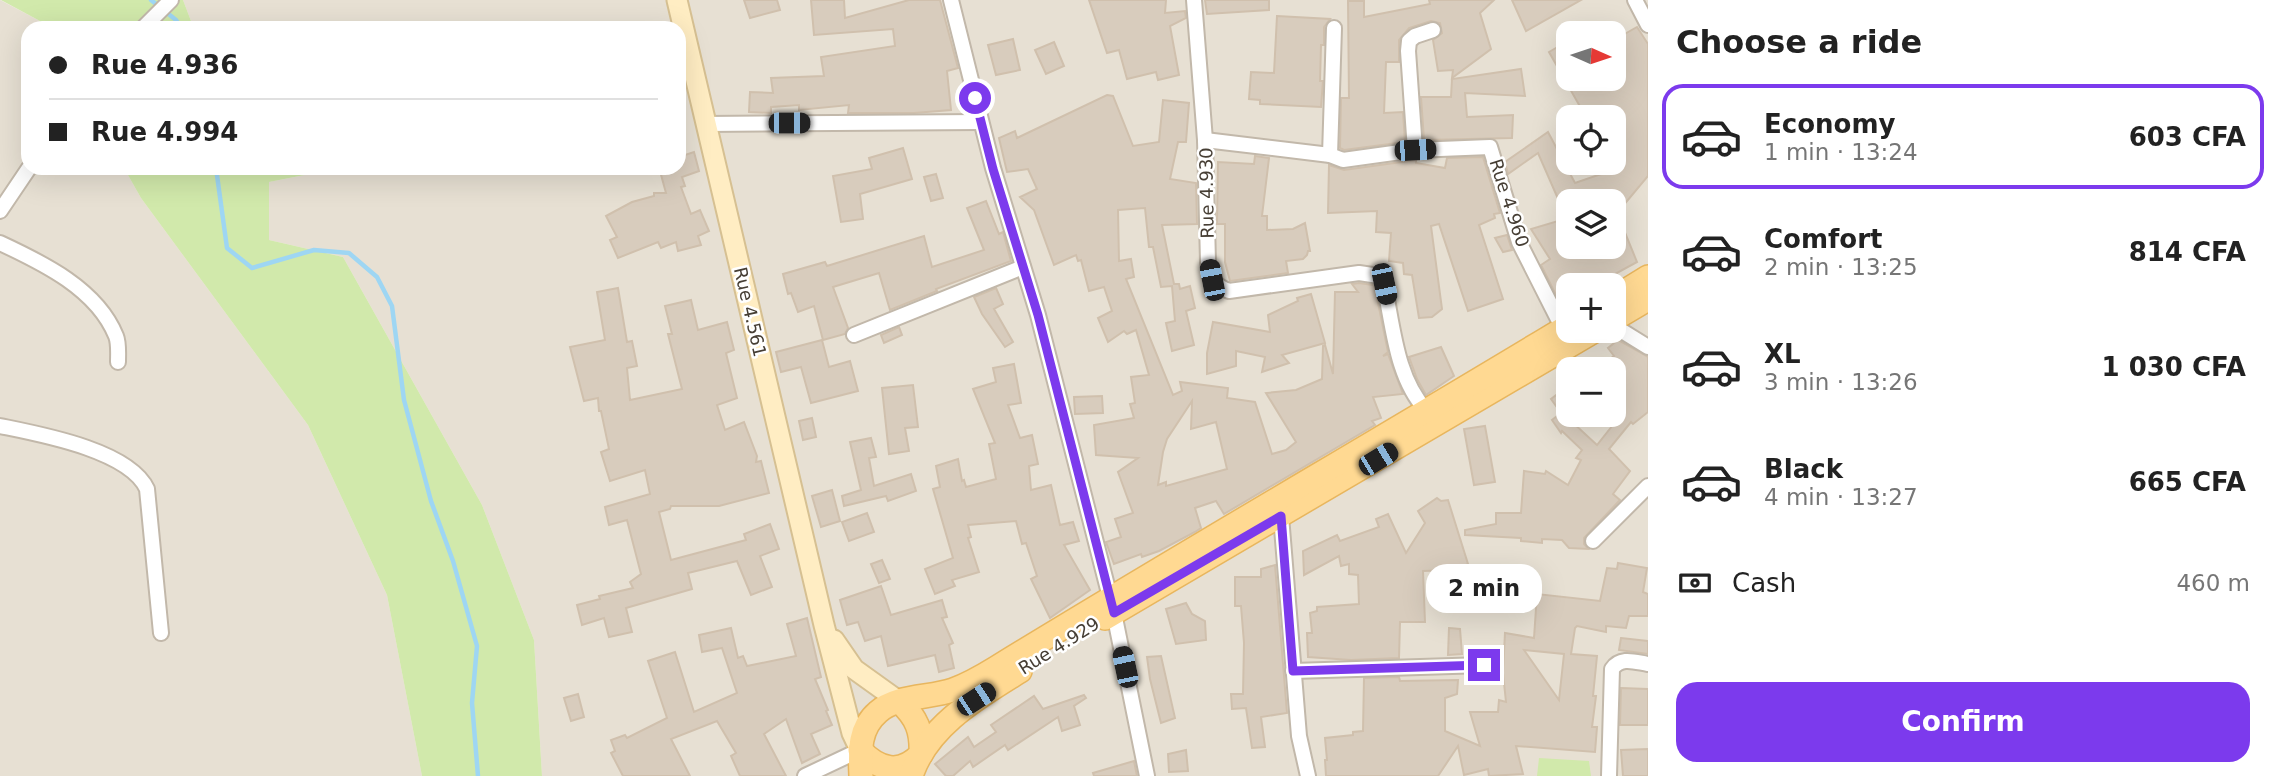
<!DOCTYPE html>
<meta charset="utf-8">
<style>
:root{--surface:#fff;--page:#f2f2f2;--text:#222;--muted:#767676;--line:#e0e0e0;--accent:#7c3aed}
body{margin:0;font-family:"DejaVu Sans",sans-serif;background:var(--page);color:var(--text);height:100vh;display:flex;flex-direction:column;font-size:26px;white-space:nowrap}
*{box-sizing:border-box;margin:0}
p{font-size:23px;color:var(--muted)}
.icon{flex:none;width:38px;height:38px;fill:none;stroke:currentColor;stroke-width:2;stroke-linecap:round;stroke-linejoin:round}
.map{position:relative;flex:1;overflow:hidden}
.sheet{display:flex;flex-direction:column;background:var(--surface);width:630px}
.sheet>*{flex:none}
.hud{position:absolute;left:21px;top:21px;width:665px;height:154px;border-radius:21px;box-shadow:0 7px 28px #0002;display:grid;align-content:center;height:154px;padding:0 28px;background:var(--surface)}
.needle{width:46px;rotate:93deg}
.controls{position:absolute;left:1556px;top:21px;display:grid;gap:14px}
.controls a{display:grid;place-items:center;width:70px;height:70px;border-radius:14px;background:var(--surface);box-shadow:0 7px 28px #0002;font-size:35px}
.end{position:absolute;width:32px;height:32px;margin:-16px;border:9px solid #7c3aed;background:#fff;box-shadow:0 0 0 4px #fff}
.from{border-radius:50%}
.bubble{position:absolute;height:49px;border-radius:21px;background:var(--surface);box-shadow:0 7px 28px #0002;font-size:23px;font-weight:700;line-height:49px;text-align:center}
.car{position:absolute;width:21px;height:42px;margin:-21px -10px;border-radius:9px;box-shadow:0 0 5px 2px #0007;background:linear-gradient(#222 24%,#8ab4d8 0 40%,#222 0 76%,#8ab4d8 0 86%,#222 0)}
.hud b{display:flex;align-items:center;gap:24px;height:66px;font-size:26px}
.hud b+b{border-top:2px solid var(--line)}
.hud i{width:18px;height:18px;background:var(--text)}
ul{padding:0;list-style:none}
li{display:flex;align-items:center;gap:21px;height:105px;margin:0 14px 10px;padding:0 14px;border:4px solid transparent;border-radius:21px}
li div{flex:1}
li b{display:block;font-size:26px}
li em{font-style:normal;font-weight:700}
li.on{border-color:var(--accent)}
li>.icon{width:63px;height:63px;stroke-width:1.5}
h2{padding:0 28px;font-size:32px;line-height:84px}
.pay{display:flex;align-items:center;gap:18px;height:77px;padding:0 28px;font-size:26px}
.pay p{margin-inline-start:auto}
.button{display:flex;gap:14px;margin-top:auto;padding:14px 28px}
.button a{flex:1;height:80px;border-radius:21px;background:var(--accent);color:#fff;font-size:28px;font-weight:700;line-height:80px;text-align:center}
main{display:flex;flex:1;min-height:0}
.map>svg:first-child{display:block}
.residential{fill:#e7e0d3;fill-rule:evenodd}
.green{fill:#d1e9ab}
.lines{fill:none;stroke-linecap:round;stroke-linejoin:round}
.stream{stroke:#9ed6f3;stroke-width:4.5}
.building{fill:#d8ccbd;stroke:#d0c0ad;stroke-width:2;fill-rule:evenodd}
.minor-casing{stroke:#c2b8aa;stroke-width:18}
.secondary-casing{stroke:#d6c092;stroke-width:23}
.primary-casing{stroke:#e8b65e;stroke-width:26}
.minor{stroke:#fff;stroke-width:14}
.secondary{stroke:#ffedc3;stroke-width:19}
.primary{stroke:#ffd992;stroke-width:23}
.route{stroke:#7c3aed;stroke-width:9}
.labels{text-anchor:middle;stroke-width:5;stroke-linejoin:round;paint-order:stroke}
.street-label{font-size:18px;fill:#463e34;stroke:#fff}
</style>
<main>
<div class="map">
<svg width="1648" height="776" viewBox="0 0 1648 776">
<rect width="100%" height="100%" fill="#f3eee5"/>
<g class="residential">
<polygon points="0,0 40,21 44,28 28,28 28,168 124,168 141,198 308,425 387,595 422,776 0,776"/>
<path d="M 183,0 L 1648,0 L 1648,776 L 542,776 L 534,640 L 482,505 L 343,257 L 269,240 L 269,182 L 340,168 L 679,168 L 679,28 L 283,28 L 282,26 L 275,28 L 207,28 L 191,21 ZM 1568,33 L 1614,33 L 1614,79 L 1568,79 ZM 1568,117 L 1614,117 L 1614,163 L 1568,163 ZM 1568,201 L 1614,201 L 1614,247 L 1568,247 ZM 1568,285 L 1614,285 L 1614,331 L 1568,331 ZM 1568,369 L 1614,369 L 1614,415 L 1568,415 Z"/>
</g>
<g class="green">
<polygon points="1,0 183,0 191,21 207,28 44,28 40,21"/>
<polygon points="124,168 340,168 269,182 269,240 343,257 482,505 534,640 542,776 422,776 387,595 308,425 141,198"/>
<polygon points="1539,758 1589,761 1591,776 1537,776"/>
</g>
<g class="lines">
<g class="stream">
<polyline points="151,0 176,20 181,28"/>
<polyline points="216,168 227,248 252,268 314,250 349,253 377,277 392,306 404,400 431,501 453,561 477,646 472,703 478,776"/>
</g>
</g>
<g class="building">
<polygon points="744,0 777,0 780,10 750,18"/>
<polygon points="811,0 844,0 845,18 909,0 940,0 958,68 947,71 951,110 914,113 848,113 849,105 799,110 799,105 771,107 771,113 749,112 750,92 773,93 771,78 824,76 821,57 895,46 893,29 814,35"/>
<polygon points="1089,0 1166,0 1165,13 1185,11 1186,18 1170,26 1179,75 1158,80 1156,72 1127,79 1119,50 1107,53"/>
<polygon points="1205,0 1269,0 1269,10 1207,14"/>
<polygon points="1429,0 1494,0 1480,13 1491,49 1452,78 1453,70 1438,71 1433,40 1442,33 1440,23 1431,21 1409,28 1399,40 1399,62 1386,62 1384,113 1403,112 1405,142 1344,150 1340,148 1341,98 1349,98 1348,1 1364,1 1364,17 1430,4"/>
<polygon points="1512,0 1581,0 1526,31"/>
<polygon points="1277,16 1330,19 1324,27 1324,45 1321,45 1320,81 1323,81 1321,107 1260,104 1260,100 1249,99 1251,72 1274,73"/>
<polygon points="1637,27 1648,44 1648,176 1617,213 1637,262 1595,285 1568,285 1568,312 1565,313 1541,265 1550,259 1531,229 1568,218 1568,247 1614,247 1614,201 1589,201 1587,195 1559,201 1538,153 1508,174 1505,162 1548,132 1575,183 1610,171 1606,163 1614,163 1614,117 1586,117 1549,52 1568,41 1568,79 1614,79 1614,40"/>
<polygon points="1013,39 1020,70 996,75 988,45"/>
<polygon points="1054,42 1064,66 1046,74 1035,50"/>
<polygon points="1521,69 1525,96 1465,93 1467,117 1513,115 1512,138 1424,140 1421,97 1451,97 1452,79"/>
<path d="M 1107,95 L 1113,96 L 1133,146 L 1159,142 L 1163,100 L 1189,103 L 1186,142 L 1178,142 L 1170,179 L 1196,183 L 1197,224 L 1162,225 L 1174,284 L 1179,284 L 1180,289 L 1190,286 L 1195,308 L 1186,311 L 1194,345 L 1172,351 L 1166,323 L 1175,321 L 1172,286 L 1161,287 L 1153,247 L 1149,247 L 1145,208 L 1118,210 L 1119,261 L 1131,259 L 1134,277 L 1126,279 L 1173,395 L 1182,391 L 1180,382 L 1228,388 L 1227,398 L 1255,402 L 1272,454 L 1286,450 L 1296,442 L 1266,393 L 1296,390 L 1322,379 L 1323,346 L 1325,345 L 1333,374 L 1335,292 L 1358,292 L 1352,284 L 1359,283 L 1373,285 L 1375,288 L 1388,352 L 1383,356 L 1388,354 L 1403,394 L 1373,397 L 1381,418 L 1372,421 L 1375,425 L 1224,514 L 1216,501 L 1195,508 L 1201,528 L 1195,532 L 1159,551 L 1142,557 L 1141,554 L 1114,564 L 1106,542 L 1121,537 L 1115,519 L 1133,513 L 1118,472 L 1138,458 L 1096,455 L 1094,425 L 1134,418 L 1130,404 L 1135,403 L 1131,377 L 1149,375 L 1136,330 L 1127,334 L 1124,331 L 1108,342 L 1098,318 L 1112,311 L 1104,287 L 1089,291 L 1081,260 L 1078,261 L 1076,255 L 1054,265 L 1034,210 L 1020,197 L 1037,189 L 1028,169 L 1007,172 L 999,138 L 1015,131 L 1017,138 ZM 1192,401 L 1191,429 L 1216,422 L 1227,469 L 1166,486 L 1166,482 L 1158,485 L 1163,452 L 1167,439 Z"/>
<polygon points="903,148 912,179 860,194 863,219 841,222 833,176 872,169 869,158"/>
<polygon points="694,152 699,171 682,177 685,186 681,187 691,214 700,210 709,231 698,236 701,245 678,251 676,242 661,248 658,242 618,258 610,240 617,237 606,216 632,202 654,196 654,193 666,193 660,171 679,168 679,157"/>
<polygon points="1255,156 1269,158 1262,216 1267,216 1267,230 1293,229 1305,223 1310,251 1308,251 1307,255 1303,259 1286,261 1288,273 1230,281 1225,262 1225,224 1217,224 1217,221 1218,162 1254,164"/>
<polygon points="1483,157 1500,213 1494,214 1495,218 1479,225 1503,299 1468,311 1439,224 1431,226 1442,309 1432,317 1419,318 1412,275 1404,274 1403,263 1389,261 1391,233 1376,232 1377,211 1328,213 1329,165 1344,170 1416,160 1416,163 1445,168 1447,158"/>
<polygon points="936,174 943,198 931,201 924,177"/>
<polygon points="986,201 999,234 1003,232 1011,261 936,289 937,291 890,310 879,273 833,287 848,328 845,334 823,340 814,306 798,312 791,293 788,294 783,274 825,262 827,266 924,236 932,267 984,250 967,208"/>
<polygon points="1507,235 1512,250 1503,252 1495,238"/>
<polygon points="618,288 627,342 632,341 637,366 627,368 630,400 682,389 668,334 672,334 665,306 691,300 698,330 727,322 734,350 726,353 737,398 717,405 725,430 744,422 757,456 756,462 761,461 769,493 719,506 671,506 670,509 659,512 671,560 746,540 744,534 770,524 779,549 760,556 772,587 751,595 737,561 688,573 692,589 626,608 632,632 609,637 604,618 582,625 577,605 600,599 599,596 633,588 630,582 641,574 627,520 609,525 605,507 650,494 645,470 610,481 601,452 609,449 601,411 599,411 598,398 584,401 570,347 605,340 597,292"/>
<polygon points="996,288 1003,304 994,309 1013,342 1005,347 982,314 974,297"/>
<polygon points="1311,294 1325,343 1282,355 1289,363 1262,372 1265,357 1236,351 1236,366 1207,374 1207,353 1213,322 1270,332 1268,315 1298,301 1297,298"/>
<polygon points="899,327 902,335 884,343 881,335"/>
<polygon points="822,340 829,367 850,361 858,391 811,403 801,367 781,372 776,352"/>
<polygon points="1618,340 1648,357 1648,412 1633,424 1631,422 1609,449 1630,471 1613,494 1620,500 1584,538 1584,544 1588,549 1569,548 1562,540 1542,539 1542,543 1521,541 1521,538 1465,535 1465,530 1496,524 1496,513 1521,513 1524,471 1545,474 1546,471 1568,485 1581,460 1576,458 1582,450 1562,431 1561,433 1552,420 1561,413 1551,399 1568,386 1568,415 1576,415 1571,421 1597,445 1620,416 1614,407 1614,369 1595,369 1614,356 1608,348"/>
<polygon points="1441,347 1454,376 1426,395 1417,379 1409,357"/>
<polygon points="1014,364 1021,403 1008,405 1020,438 1032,435 1038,464 1029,466 1031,490 1051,485 1060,525 1073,522 1079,541 1064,545 1090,590 1050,618 1031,579 1037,576 1026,543 1022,544 1016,521 968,525 971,537 968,538 979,572 952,580 955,586 935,594 925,569 953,558 933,489 940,487 936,466 958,459 962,481 964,480 966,487 996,479 989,444 995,443 973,389 996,382 993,368"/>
<polygon points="913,385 918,427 905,428 909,451 889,454 882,388"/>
<polygon points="1102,396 1103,413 1075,414 1074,397"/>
<polygon points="812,418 816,437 803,440 799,421"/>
<polygon points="1485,426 1495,482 1474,485 1464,429"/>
<polygon points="871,438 876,457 869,458 874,486 911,474 916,491 888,501 886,496 844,506 842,496 861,490 850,442"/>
<polygon points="832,490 840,521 821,527 812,496"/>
<polygon points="1437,498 1441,501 1448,500 1468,564 1461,567 1462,574 1452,570 1423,571 1425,622 1400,622 1399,658 1351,660 1308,657 1307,633 1312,633 1310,613 1317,611 1317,607 1359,604 1358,575 1349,574 1349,564 1341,566 1339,556 1304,575 1303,551 1337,535 1340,541 1379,527 1376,519 1388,514 1406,553 1425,523 1418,511"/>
<polygon points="867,513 874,532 849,541 842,522"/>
<polygon points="882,560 890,579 879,583 871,564"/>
<path d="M 1618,563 L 1647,568 L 1643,592 L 1648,594 L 1648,616 L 1629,616 L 1626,628 L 1606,626 L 1606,632 L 1577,626 L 1575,628 L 1571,654 L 1597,656 L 1593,696 L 1596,696 L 1592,727 L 1597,727 L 1595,752 L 1516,746 L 1523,774 L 1489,776 L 1488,769 L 1464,775 L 1458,746 L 1438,776 L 1326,776 L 1325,760 L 1327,760 L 1325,738 L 1353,735 L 1353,732 L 1363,731 L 1364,678 L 1399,677 L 1400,681 L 1458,680 L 1457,694 L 1445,698 L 1445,731 L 1480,746 L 1470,712 L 1498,712 L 1499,700 L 1506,702 L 1503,673 L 1505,633 L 1534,638 L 1537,594 L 1600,601 L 1607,568 L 1617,569 ZM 1524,650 L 1564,654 L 1559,700 Z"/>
<polygon points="1275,565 1287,713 1261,717 1265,747 1252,748 1246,708 1232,709 1231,694 1243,694 1244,643 1241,606 1235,606 1235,577 1261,577 1261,569"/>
<polygon points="881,586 891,615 942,600 947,617 942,618 953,643 949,645 954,668 939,672 935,655 888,666 881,636 865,641 858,622 847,625 840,600"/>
<polygon points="1186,603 1192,614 1205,621 1206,640 1176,644 1166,609"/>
<polygon points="807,618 821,677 815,679 828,710 826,711 832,725 811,734 820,754 802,763 786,719 764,734 786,776 740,776 731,756 736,753 717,721 671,739 690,776 623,776 611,753 615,751 611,740 625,735 627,738 667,718 648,661 675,652 694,712 737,693 722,648 702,652 699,635 731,628 738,658 743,656 747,666 796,656 787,624"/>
<polygon points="1449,628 1460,629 1462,654 1448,655"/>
<polygon points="1621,638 1648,641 1648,654 1619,650"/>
<polygon points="1161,656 1175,718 1161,723 1150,679 1147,657"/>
<polygon points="1621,688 1648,689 1648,725 1620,725"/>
<polygon points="578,694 584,717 571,721 564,698"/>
<polygon points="1084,695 1086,698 1074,706 1080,725 1062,731 1058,717 1008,750 1005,745 973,767 970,761 953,776 946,776 935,764 968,737 974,747 996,732 991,725 1034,696 1043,709"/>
<polygon points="1648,749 1648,776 1623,776 1621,750"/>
<polygon points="1186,750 1188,771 1169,772 1168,754"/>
<polygon points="1134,761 1137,776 1094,776 1093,773"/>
</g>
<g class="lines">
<defs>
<g id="minor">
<polyline points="951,0 993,168 1038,315 1114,613 1147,776"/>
<path d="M 1194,0 L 1205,140 L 1208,262 C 1211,278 1213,285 1229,291 L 1359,273 L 1379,276 L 1384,284 C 1393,325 1396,378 1426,410"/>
<polyline points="1635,0 1648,25"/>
<polyline points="143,28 171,0"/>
<polyline points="706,124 981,122"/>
<polyline points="1205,140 1330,155 1343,160 1415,150 1490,147 1519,242 1563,329"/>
<polyline points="1415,150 1408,51 1409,41 1415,36 1433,30"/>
<polyline points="1330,155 1334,28"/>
<polyline points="0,211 29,168"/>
<path d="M 0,243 C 43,263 97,289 116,336 C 119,343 118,354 118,362"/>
<polyline points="1614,326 1648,347"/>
<polyline points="854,335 1023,267"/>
<path d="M 0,426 C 39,434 129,450 147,489 L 161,633"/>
<polyline points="1281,516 1299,736 1308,776"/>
<polyline points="1593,541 1648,486"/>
<polyline points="1293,671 1484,665"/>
<polyline points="805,776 860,750"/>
<path d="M 1609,776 L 1612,669 C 1621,656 1635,662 1648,664"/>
</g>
<g id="secondary">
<polyline points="677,0 824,625 852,733 860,750"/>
<polyline points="834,640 854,669 900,702"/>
</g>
<g id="primary">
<polyline points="1614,298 1648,277"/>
<polyline points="1614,319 1648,299"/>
<polyline points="1105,618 1594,331"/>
<path d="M 860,750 C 879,770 900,776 921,754 C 922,731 917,718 900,702"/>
<path d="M 861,776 C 860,752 858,729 878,712 C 897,695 930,698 953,690 C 967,685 983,676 996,668 C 1185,552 1378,441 1568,326"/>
<path d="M 911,776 C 927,726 978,697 1020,671"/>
</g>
</defs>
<use href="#minor" class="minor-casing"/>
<use href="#secondary" class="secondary-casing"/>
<use href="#primary" class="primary-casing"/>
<use href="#minor" class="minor"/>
<use href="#secondary" class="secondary"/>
<use href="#primary" class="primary"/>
</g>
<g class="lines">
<polyline class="route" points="975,98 993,169 1038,315 1114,613 1281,516 1293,671 1484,665"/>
</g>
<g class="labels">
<g class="street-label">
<text transform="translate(1207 193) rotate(-91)" y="6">Rue 4.930</text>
<text transform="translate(1509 203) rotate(72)" y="6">Rue 4.960</text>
<text transform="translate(750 312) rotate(77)" y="6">Rue 4.561</text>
<text transform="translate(1059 646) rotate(-32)" y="6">Rue 4.929</text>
</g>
</g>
</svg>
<div class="controls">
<a><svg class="needle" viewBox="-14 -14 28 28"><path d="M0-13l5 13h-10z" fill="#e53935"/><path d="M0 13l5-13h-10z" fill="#767676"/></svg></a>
<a><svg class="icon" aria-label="locate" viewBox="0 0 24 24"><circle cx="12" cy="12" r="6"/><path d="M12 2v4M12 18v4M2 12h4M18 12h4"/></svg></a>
<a><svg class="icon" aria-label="layers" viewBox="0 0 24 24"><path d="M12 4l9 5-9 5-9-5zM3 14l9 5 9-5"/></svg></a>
<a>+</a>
<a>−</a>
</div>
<i class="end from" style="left:975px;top:98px"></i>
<i class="end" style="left:1484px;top:665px"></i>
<div class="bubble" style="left:1426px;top:564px;width:116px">2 min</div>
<i class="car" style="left:789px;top:123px;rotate:90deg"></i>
<i class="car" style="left:1415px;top:150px;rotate:87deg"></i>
<i class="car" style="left:1212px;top:280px;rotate:349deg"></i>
<i class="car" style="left:1384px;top:284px;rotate:168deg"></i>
<i class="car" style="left:1378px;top:459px;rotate:59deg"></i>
<i class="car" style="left:1125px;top:667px;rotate:348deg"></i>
<i class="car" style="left:976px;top:699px;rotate:57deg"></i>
<div class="hud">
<b><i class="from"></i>Rue 4.936</b>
<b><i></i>Rue 4.994</b>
</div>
</div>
<section class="sheet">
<h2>Choose a ride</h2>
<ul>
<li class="on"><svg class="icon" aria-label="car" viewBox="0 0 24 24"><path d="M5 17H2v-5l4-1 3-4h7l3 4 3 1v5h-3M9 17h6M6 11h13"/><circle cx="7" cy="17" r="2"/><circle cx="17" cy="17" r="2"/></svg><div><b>Economy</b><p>1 min · 13:24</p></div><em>603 CFA</em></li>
<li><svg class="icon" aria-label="car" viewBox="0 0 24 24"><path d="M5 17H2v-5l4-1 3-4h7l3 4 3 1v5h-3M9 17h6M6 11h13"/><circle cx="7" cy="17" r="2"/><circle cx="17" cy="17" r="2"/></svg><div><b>Comfort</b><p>2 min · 13:25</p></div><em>814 CFA</em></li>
<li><svg class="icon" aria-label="car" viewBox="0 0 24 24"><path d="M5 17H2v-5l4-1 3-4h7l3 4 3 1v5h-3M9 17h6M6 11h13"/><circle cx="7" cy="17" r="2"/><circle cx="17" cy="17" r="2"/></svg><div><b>XL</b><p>3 min · 13:26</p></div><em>1 030 CFA</em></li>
<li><svg class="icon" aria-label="car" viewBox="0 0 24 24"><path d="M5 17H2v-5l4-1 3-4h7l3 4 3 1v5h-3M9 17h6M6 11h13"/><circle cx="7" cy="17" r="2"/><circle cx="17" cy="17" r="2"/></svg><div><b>Black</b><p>4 min · 13:27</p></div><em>665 CFA</em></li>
</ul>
<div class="pay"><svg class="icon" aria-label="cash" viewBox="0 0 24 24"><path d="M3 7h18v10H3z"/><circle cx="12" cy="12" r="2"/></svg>Cash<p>460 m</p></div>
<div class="button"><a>Confirm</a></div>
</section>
</main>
